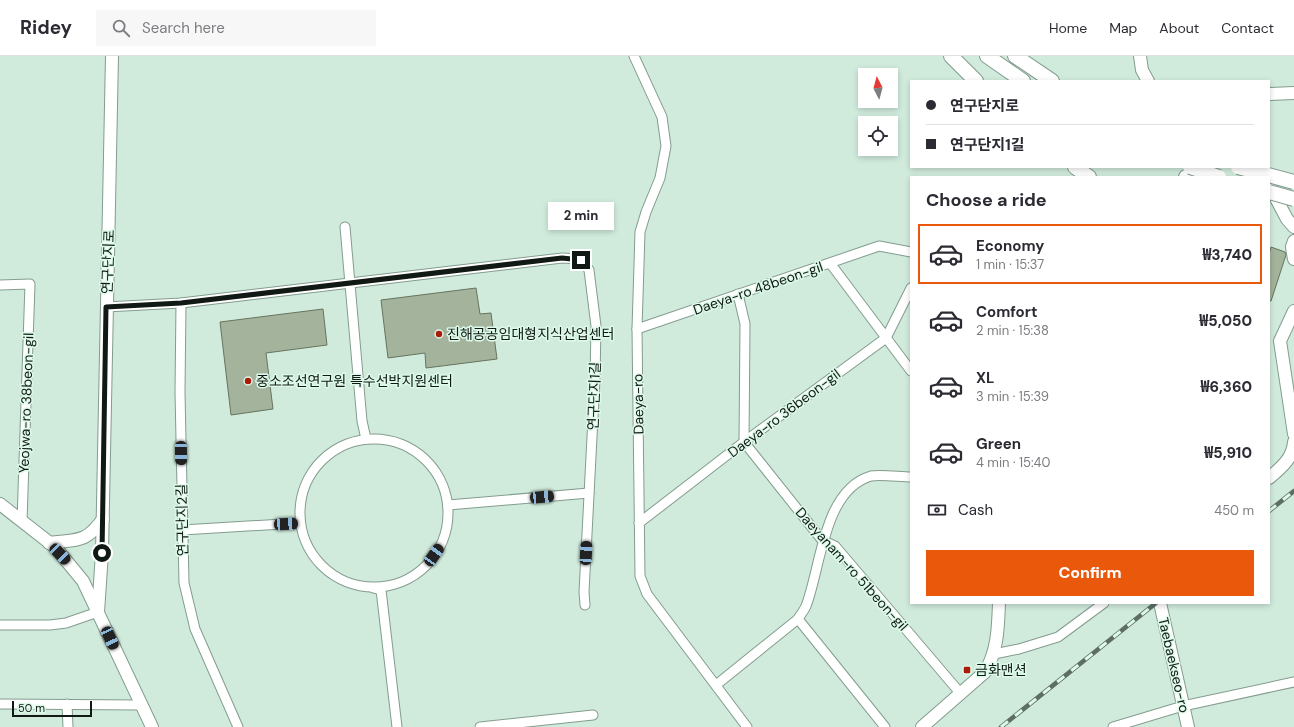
<!DOCTYPE html>
<meta charset="utf-8">
<style>
:root{--surface:#fff;--page:#f7f7f7;--text:#2b2b33;--muted:#7c7c81;--line:#e1e1e2;--accent:#ea580c}
body{margin:0;font-family:"DM Sans","Noto Sans KR",sans-serif;background:var(--page);color:var(--text);height:100vh;display:flex;flex-direction:column;font-size:15px;white-space:nowrap}
*{box-sizing:border-box;margin:0}
p{font-size:13px;color:var(--muted)}
.icon{flex:none;width:22px;height:22px;fill:none;stroke:currentColor;stroke-width:2;stroke-linecap:round;stroke-linejoin:round}
.map{position:relative;flex:1;overflow:hidden}
.panel{position:absolute;left:910px;top:120px;width:360px;height:428px;display:flex;flex-direction:column;background:var(--surface);border-radius:0px;box-shadow:0 2px 6px #0003}
.panel>*{flex:none}
.guide{position:absolute;left:910px;top:24px;width:360px;height:88px;border-radius:0px;box-shadow:0 2px 6px #0003;display:grid;align-content:center;height:88px;padding:0 16px;background:var(--surface)}
.needle{width:26px;rotate:354deg}
.buttons{position:absolute;left:858px;top:12px;display:grid;gap:8px}
.buttons a{display:grid;place-items:center;width:40px;height:40px;border-radius:0px;background:var(--surface);box-shadow:0 2px 6px #0003;font-size:20px}
.scale{position:absolute;left:12px;bottom:10px;width:80px;box-sizing:border-box;padding-left:4px;border:2px solid #101914;border-top:0;font-size:11px;line-height:14px;white-space:nowrap;color:#101914;-webkit-text-stroke:3px #ddf9e9;paint-order:stroke}
.end{position:absolute;width:18px;height:18px;margin:-9px;border:5px solid #101914;background:#fff;box-shadow:0 0 0 2px #fff}
.from{border-radius:50%}
.bubble{position:absolute;height:28px;border-radius:0px;background:var(--surface);box-shadow:0 2px 6px #0003;font-size:13px;font-weight:800;line-height:28px;text-align:center}
.car{position:absolute;width:12px;height:24px;margin:-12px -6px;border-radius:5px;box-shadow:0 0 3px 1px #0007;background:linear-gradient(#222 24%,#8ab4d8 0 40%,#222 0 76%,#8ab4d8 0 86%,#222 0)}
.guide b{display:flex;align-items:center;gap:14px;height:38px;font-size:15px}
.guide b+b{border-top:1px solid var(--line)}
.guide i{width:10px;height:10px;background:var(--text)}
ul{padding:0;list-style:none}
li{display:flex;align-items:center;gap:12px;height:60px;margin:0 8px 6px;padding:0 8px;border:2px solid transparent;border-radius:0px}
li div{flex:1}
li b{display:block;font-size:15px}
li em{font-style:normal;font-weight:800}
li.on{border-color:var(--accent)}
li>.icon{width:36px;height:36px;stroke-width:1.5}
h2{padding:0 16px;font-size:18px;line-height:48px}
.pay{display:flex;align-items:center;gap:10px;height:44px;padding:0 16px;font-size:15px}
.pay p{margin-inline-start:auto}
.cta{display:flex;gap:8px;margin-top:auto;padding:8px 16px}
.cta a{flex:1;height:46px;border-radius:0px;background:var(--accent);color:#fff;font-size:16px;font-weight:800;line-height:46px;text-align:center}
header{display:flex;align-items:center;gap:24px;box-sizing:border-box;height:56px;padding:0 20px;background:var(--surface);border-bottom:1px solid var(--line)}
header strong{font-size:19px}
nav{display:flex;gap:22px;margin-inline-start:auto;font-size:14px}
.search{width:280px;height:36px;background:var(--page);display:flex;align-items:center;gap:10px;box-sizing:border-box;padding:0 14px;border-radius:0px;color:var(--muted);font-size:15px}
.map>svg:first-child{display:block}
.building{fill:#a4b39c;stroke:#67745f}
.lines{fill:none;stroke-linecap:round;stroke-linejoin:round}
.street-casing{stroke:#839c8e;stroke-width:11}
.secondary-casing{stroke:#839c8e;stroke-width:14}
.primary-casing{stroke:#839c8e;stroke-width:16}
.street{stroke:#fff;stroke-width:9}
.secondary{stroke:#fff;stroke-width:12}
.primary{stroke:#fff;stroke-width:14}
.rail-casing{stroke:#5e6e65;stroke-width:4.5}
.rail{stroke:#ddf9e9;stroke-width:3;stroke-dasharray:9;stroke-linecap:butt}
.primary-bridge-casing{stroke:#839c8e;stroke-width:16;stroke-linecap:butt}
.primary-bridge{stroke:#fff;stroke-width:14}
.route{stroke:#101914;stroke-width:5}
.poi-dot{fill:#ab1b09;stroke:#ddf9e9;stroke-width:1.5}
.labels{text-anchor:middle;stroke-width:3;stroke-linejoin:round;paint-order:stroke}
.street-label{font-size:14px;fill:#101914;stroke:#ddf9e9}
.poi-label{font-size:14px;fill:#101914;stroke:#ddf9e9;text-anchor:start}
</style>
<header>
<strong>Ridey</strong>
<div class="search"><svg class="icon" aria-label="search" viewBox="0 0 24 24"><circle cx="10" cy="10" r="6"/><path d="M15 15l6 6"/></svg>Search here</div>
<nav><a>Home</a><a>Map</a><a>About</a><a>Contact</a></nav>
</header>
<div class="map">
<svg width="1294" height="671" viewBox="0 0 1294 671">
<rect width="100%" height="100%" fill="#d0ebdc"/>
<g class="building">
<polygon points="1271,191 1285,196 1286,199 1271,245 1269,245 1269,198"/>
<polygon points="476,232 480,258 491,257 497,303 426,312 425,297 388,302 381,244"/>
<polygon points="323,253 327,289 266,297 273,353 231,359 220,266"/>
</g>
<g class="lines">
<defs>
<g id="street">
<polyline points="634,0 662,61 666,90 660,122 646,156 640,176 637,273 640,520 647,538 747,671"/>
<polyline points="345,171 362,365 366,383"/>
<polyline points="830,207 911,315"/>
<polyline points="0,229 30,228 22,465"/>
<polyline points="738,238 745,268 744,386 822,484 835,490 961,638"/>
<polyline points="181,247 180,336 184,527 195,573 238,671"/>
<polyline points="106,251 181,247 562,202 581,203 589,214 596,270 595,323 584,536 585,549"/>
<polyline points="637,273 879,190 911,196"/>
<circle cx="374" cy="457" r="74"/>
<polyline points="448,449 589,437"/>
<polyline points="639,467 744,386 886,282 911,232"/>
<polyline points="182,474 300,467"/>
<polyline points="373,532 381,534 397,671"/>
<polyline points="798,563 885,671"/>
<polyline points="0,569 50,569 66,567 98,556"/>
<polyline points="994,598 1019,593 1058,581 1104,547"/>
<path d="M 716,629 L 798,563 C 800,559 804,555 806,550 C 821,512 823,434 871,420 C 881,418 900,421 911,421"/>
<polyline points="0,648 141,649"/>
<polyline points="67,648 68,671"/>
<polyline points="480,671 593,659"/>
<polyline points="1113,671 1183,650 1294,626"/>
</g>
<g id="secondary">
<polyline points="1140,0 1142,14 1148,25"/>
<polyline points="1269,38 1294,37"/>
<polyline points="1270,131 1287,163 1294,171"/>
<polyline points="1294,185 1292,191 1294,203"/>
<polyline points="1294,255 1280,285 1294,378"/>
<path d="M 1269,422 C 1281,412 1293,402 1294,386"/>
<polyline points="0,448 55,491 83,525 152,671"/>
<path d="M 49,487 C 77,483 85,488 103,463"/>
<polyline points="1160,547 1188,671"/>
<polyline points="98,556 102,497 112,0"/>
<path d="M 922,671 L 985,616 C 998,594 998,571 999,547"/>
</g>
<g id="primary">
<polyline points="951,0 976,25"/>
<polyline points="987,0 1023,25"/>
<polyline points="1015,0 1052,25"/>
<polyline points="1075,111 1089,121"/>
<polyline points="1186,121 1207,111"/>
</g>
</defs>
<use href="#street" class="street-casing"/>
<use href="#secondary" class="secondary-casing"/>
<use href="#primary" class="primary-casing"/>
<use href="#street" class="street"/>
<use href="#secondary" class="secondary"/>
<use href="#primary" class="primary"/>
<defs>
<g id="rail">
<polyline points="1269,455 1294,435"/>
<polyline points="1001,671 1156,547"/>
</g>
</defs>
<use href="#rail" class="rail-casing"/>
<use href="#rail" class="rail"/>
<defs>
<g id="primary-bridge">
<polyline points="1190,111 1219,121"/>
<polyline points="1238,111 1294,126"/>
<polyline points="1269,136 1294,143"/>
</g>
</defs>
<use href="#primary-bridge" class="primary-bridge-casing"/>
<use href="#primary-bridge" class="primary-bridge"/>
</g>
<g class="lines">
<polyline class="route" points="102,497 106,251 181,247 562,202 581,204"/>
</g>
<g class="poi-dot">
<circle cx="439" cy="278" r="4"/>
<circle cx="248" cy="325" r="4"/>
<rect x="963" y="610" width="8" height="8" rx="2"/>
</g>
<g class="labels">
<g class="street-label">
<text transform="translate(108 206) rotate(-88)" y="5">연구단지로</text>
<text transform="translate(758 232) rotate(-19)" y="5">Daeya-ro 48beon-gil</text>
<text transform="translate(594 340) rotate(-88)" y="5">연구단지1길</text>
<text transform="translate(26 347) rotate(-88)" y="5">Yeojwa-ro 38beon-gil</text>
<text transform="translate(638 348) rotate(-91)" y="5">Daeya-ro</text>
<text transform="translate(784 357) rotate(-37)" y="5">Daeya-ro 36beon-gil</text>
<text transform="translate(182 464) rotate(-91)" y="5">연구단지2길</text>
<text transform="translate(852 513) rotate(48)" y="5">Daeyanam-ro 51beon-gil</text>
<text transform="translate(1174 609) rotate(77)" y="5">Taebaekseo-ro</text>
</g>
<g class="poi-label">
<text x="447" y="283">진해공공임대형지식산업센터</text>
<text x="256" y="330">중소조선연구원 특수선박지원센터</text>
<text x="975" y="619">금화맨션</text>
</g>
</g>
</svg>
<div class="buttons">
<a><svg class="needle" viewBox="-14 -14 28 28"><path d="M0-13l5 13h-10z" fill="#e53935"/><path d="M0 13l5-13h-10z" fill="#7c7c81"/></svg></a>
<a><svg class="icon" aria-label="locate" viewBox="0 0 24 24"><circle cx="12" cy="12" r="6"/><path d="M12 2v4M12 18v4M2 12h4M18 12h4"/></svg></a>
</div>
<div class="scale">50 m</div>
<i class="end from" style="left:102px;top:497px"></i>
<i class="end" style="left:581px;top:204px"></i>
<div class="bubble" style="left:548px;top:146px;width:66px">2 min</div>
<i class="car" style="left:181px;top:397px;rotate:179deg"></i>
<i class="car" style="left:542px;top:441px;rotate:85deg"></i>
<i class="car" style="left:286px;top:468px;rotate:87deg"></i>
<i class="car" style="left:586px;top:497px;rotate:3deg"></i>
<i class="car" style="left:60px;top:498px;rotate:136deg"></i>
<i class="car" style="left:434px;top:499px;rotate:35deg"></i>
<i class="car" style="left:110px;top:582px;rotate:155deg"></i>
<div class="guide">
<b><i class="from"></i>연구단지로</b>
<b><i></i>연구단지1길</b>
</div>
<section class="panel">
<h2>Choose a ride</h2>
<ul>
<li class="on"><svg class="icon" aria-label="car" viewBox="0 0 24 24"><path d="M5 17H2v-5l4-1 3-4h7l3 4 3 1v5h-3M9 17h6M6 11h13"/><circle cx="7" cy="17" r="2"/><circle cx="17" cy="17" r="2"/></svg><div><b>Economy</b><p>1 min · 15:37</p></div><em>₩3,740</em></li>
<li><svg class="icon" aria-label="car" viewBox="0 0 24 24"><path d="M5 17H2v-5l4-1 3-4h7l3 4 3 1v5h-3M9 17h6M6 11h13"/><circle cx="7" cy="17" r="2"/><circle cx="17" cy="17" r="2"/></svg><div><b>Comfort</b><p>2 min · 15:38</p></div><em>₩5,050</em></li>
<li><svg class="icon" aria-label="car" viewBox="0 0 24 24"><path d="M5 17H2v-5l4-1 3-4h7l3 4 3 1v5h-3M9 17h6M6 11h13"/><circle cx="7" cy="17" r="2"/><circle cx="17" cy="17" r="2"/></svg><div><b>XL</b><p>3 min · 15:39</p></div><em>₩6,360</em></li>
<li><svg class="icon" aria-label="car" viewBox="0 0 24 24"><path d="M5 17H2v-5l4-1 3-4h7l3 4 3 1v5h-3M9 17h6M6 11h13"/><circle cx="7" cy="17" r="2"/><circle cx="17" cy="17" r="2"/></svg><div><b>Green</b><p>4 min · 15:40</p></div><em>₩5,910</em></li>
</ul>
<div class="pay"><svg class="icon" aria-label="cash" viewBox="0 0 24 24"><path d="M3 7h18v10H3z"/><circle cx="12" cy="12" r="2"/></svg>Cash<p>450 m</p></div>
<div class="cta"><a>Confirm</a></div>
</section>
</div>
